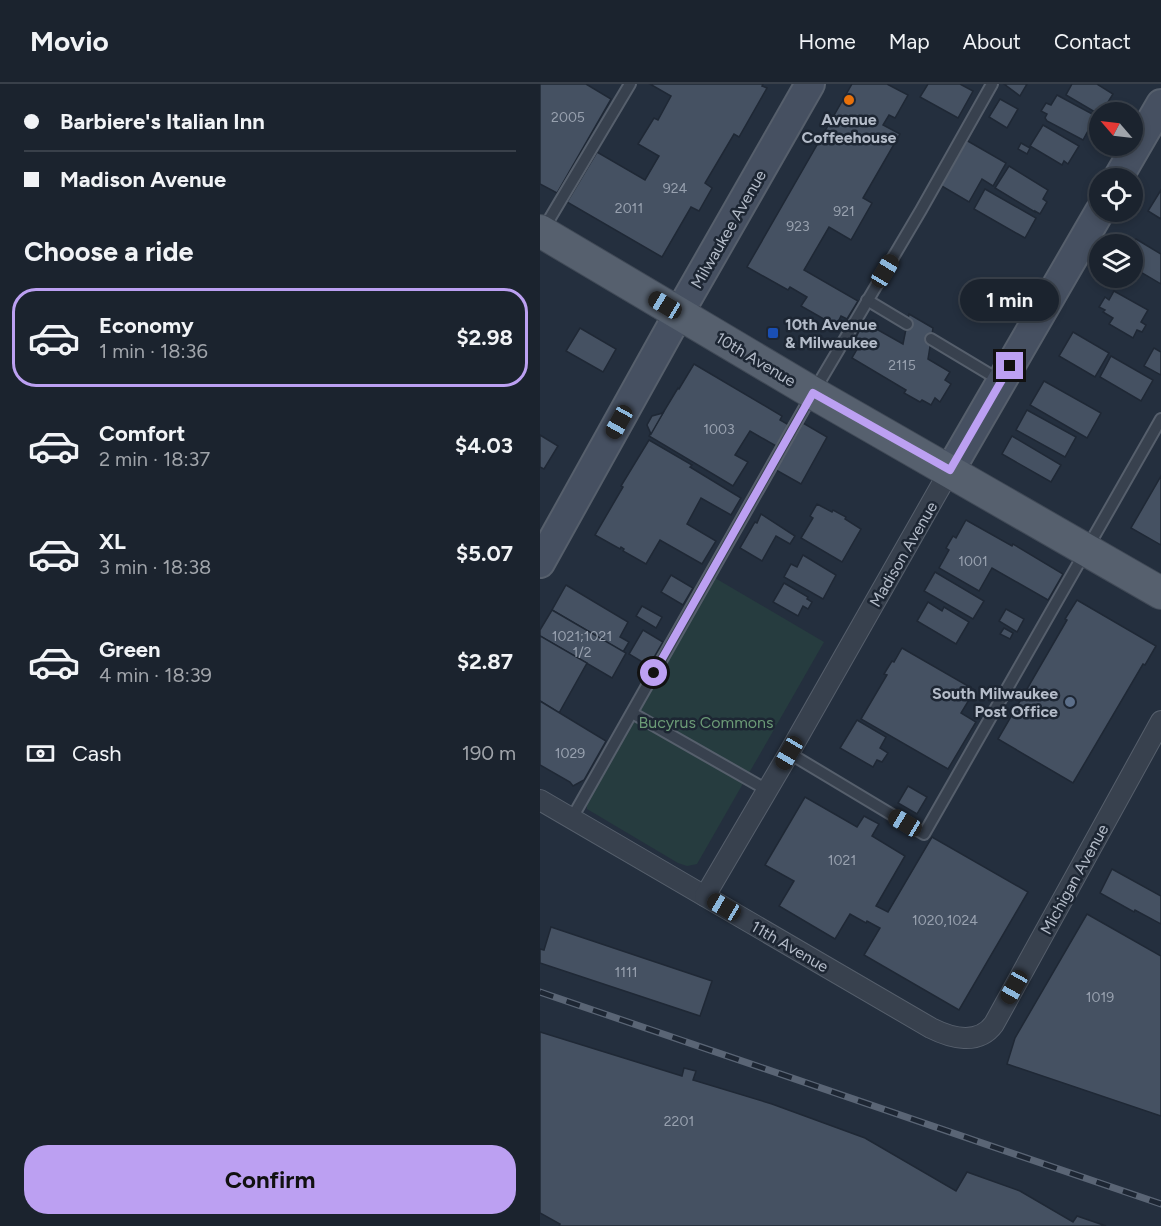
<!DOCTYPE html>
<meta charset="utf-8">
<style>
:root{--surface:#1b232e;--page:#282f3a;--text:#f1f3f6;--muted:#a0a4aa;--line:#39404a;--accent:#bca0f2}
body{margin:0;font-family:Figtree,sans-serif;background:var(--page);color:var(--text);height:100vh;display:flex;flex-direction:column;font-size:22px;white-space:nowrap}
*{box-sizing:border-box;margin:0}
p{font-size:20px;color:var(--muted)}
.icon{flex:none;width:33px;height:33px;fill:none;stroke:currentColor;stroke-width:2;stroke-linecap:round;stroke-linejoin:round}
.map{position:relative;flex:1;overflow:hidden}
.sheet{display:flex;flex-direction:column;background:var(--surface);width:540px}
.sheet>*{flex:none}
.guide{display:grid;align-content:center;height:132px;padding:0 24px;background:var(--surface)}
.needle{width:39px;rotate:298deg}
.controls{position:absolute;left:549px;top:18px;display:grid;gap:12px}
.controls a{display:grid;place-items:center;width:54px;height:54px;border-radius:50%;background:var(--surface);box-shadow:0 3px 9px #0003,0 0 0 2px var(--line);font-size:30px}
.end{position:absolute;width:27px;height:27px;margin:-14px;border:8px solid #bca0f2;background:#111;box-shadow:0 0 0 3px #111}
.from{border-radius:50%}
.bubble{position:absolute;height:42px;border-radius:21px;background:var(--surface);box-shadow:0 3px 9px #0003,0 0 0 2px var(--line);font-size:20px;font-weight:700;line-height:42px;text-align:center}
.car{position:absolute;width:18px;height:36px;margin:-18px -9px;border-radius:8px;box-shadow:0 0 4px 2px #0007;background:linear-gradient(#222 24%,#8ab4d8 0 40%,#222 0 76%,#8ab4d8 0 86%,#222 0)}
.guide b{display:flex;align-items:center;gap:21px;height:57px;font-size:22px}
.guide b+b{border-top:2px solid var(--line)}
.guide i{width:15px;height:15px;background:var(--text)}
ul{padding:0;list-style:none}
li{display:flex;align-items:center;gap:18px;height:99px;margin:0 12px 9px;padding:0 12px;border:3px solid transparent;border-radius:24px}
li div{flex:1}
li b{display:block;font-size:22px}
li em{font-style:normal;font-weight:700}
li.on{border-color:var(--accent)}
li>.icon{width:54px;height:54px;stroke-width:1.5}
h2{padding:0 24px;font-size:27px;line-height:72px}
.pay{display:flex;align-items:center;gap:15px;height:66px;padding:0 24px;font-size:22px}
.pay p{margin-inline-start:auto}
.primary-button{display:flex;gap:12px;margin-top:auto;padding:12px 24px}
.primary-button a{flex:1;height:69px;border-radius:24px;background:var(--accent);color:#111;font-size:24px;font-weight:700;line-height:69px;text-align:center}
header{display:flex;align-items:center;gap:36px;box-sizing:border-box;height:84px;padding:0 30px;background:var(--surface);border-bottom:2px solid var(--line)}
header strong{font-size:28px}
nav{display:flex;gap:33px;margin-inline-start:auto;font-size:21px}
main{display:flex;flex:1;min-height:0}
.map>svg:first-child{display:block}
.green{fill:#263c3f}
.building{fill:#455162;stroke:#1f2835;stroke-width:1.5}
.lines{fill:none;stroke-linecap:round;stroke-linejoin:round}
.lane-casing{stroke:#565f6c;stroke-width:14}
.street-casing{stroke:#565f6c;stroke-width:22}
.secondary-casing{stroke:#565f6c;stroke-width:32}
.primary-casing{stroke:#414a57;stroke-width:34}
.lane{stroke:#38414e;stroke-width:10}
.street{stroke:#38414e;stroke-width:20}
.secondary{stroke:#465061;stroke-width:28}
.primary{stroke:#56606e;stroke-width:32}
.rail-casing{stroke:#5a6575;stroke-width:7}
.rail{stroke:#1d2633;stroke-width:4.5;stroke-dasharray:14;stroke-linecap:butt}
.route{stroke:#bca0f2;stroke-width:8}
.food-dot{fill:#e8710a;stroke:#1d2633;stroke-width:2}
.transit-dot{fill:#1a4fb4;stroke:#1d2633;stroke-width:2}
.service-dot{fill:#5c6f8a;stroke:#1d2633;stroke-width:2}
.labels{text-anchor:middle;stroke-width:5;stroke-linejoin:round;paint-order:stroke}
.number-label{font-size:14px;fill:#98a1af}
.poi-label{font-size:16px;font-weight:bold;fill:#b4bcc9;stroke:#1d2633}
.street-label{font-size:16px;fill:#b4bcc9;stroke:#1d2633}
.park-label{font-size:16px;fill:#6b9a76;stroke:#1d2633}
</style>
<header>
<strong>Movio</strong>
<nav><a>Home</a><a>Map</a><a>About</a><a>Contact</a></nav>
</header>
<main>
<section class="sheet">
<div class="guide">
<b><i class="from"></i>Barbiere's Italian Inn</b>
<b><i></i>Madison Avenue</b>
</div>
<h2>Choose a ride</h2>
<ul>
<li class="on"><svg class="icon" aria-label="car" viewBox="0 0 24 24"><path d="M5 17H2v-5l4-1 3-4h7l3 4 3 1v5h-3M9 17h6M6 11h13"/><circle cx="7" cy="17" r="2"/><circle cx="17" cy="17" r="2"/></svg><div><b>Economy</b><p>1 min · 18:36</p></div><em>$2.98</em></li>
<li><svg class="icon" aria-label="car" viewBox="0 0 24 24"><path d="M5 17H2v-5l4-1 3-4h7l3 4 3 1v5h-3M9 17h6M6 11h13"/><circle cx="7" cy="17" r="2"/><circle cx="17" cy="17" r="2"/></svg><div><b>Comfort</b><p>2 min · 18:37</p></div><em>$4.03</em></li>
<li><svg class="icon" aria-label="car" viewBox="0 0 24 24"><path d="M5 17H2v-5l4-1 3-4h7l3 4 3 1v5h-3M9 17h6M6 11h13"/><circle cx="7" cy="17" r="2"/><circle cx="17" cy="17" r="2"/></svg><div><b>XL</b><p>3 min · 18:38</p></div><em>$5.07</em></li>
<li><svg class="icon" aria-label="car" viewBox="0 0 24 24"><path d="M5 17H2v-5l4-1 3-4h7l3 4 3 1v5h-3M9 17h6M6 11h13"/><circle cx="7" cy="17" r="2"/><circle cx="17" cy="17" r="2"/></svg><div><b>Green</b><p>4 min · 18:39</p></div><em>$2.87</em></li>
</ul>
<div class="pay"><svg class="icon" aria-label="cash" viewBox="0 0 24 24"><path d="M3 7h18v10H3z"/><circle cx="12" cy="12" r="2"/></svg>Cash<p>190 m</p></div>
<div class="primary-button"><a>Confirm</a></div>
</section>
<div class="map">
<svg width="621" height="1142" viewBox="0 0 621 1142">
<rect width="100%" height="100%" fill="#242f3e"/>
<polygon class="green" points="175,494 284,558 157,780 147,782 138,779 47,725 47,718"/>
<g class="building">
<polygon points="0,0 46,0 71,15 17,109 0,100"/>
<polygon points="110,0 223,0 222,2 227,4 199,53 194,50 165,99 172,104 159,127 151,123 122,173 27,118 57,68 105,96 119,72 98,60 114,34 118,36 131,12"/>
<polygon points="312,0 347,0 368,11 355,34 349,31 343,41 360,50 323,114 332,119 311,156 289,143 264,186 318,217 307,235 301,232 296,242 261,222 267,213 250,203 248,206 207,183"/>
<polygon points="388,0 420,0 433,7 418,34 380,13"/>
<polygon points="464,0 487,0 480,12"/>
<polygon points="532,0 557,0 573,10 562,28 560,28 560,31 526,11"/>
<polygon points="517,11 556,32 543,56 507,37 505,34 507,30 501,27 506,19 511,21"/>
<polygon points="460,15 478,25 467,44 449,33"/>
<polygon points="503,41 539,62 528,80 524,77 522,81 490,62"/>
<polygon points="426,56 466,79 453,102 442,95 429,118 400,101"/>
<polygon points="481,59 490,64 487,70 478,65"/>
<polygon points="469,82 508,106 503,115 507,118 500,130 495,127 495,128 455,104"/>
<polygon points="445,105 496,134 485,154 434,125"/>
<polygon points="621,106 621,135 608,127"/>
<polygon points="596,155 621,170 621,200 592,183 592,161"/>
<polygon points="574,207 608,226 601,238 606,241 602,248 597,246 593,254 569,240 573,234 563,228 565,226 559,223 565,213 569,216"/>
<polygon points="369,230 393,244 388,275 410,288 405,296 411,300 400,318 395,314 391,321 382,316 380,318 364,309 366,306 312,274 320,260 314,257 324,238 363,260"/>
<polygon points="40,244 76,265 63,288 26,267"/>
<polygon points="533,248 569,269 555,293 519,272"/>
<polygon points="614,264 621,268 621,291 604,282"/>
<polygon points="571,272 613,296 601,317 560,293"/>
<polygon points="154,280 242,332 240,336 249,341 236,362 210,347 195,371 208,378 193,402 109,352 138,304 139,305"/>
<polygon points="504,297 561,329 547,354 490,321"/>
<polygon points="487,326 536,353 525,373 476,346"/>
<polygon points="123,329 111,350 107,341 112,332"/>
<polygon points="263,339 287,353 261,400 236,386"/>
<polygon points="0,351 18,362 4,385 0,383"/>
<polygon points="472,352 521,381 511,398 462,370"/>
<polygon points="109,356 152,381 150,383 201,414 191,431 161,414 147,440 176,457 162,480 120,456 106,480 83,467 84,465 81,463 80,465 55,451 83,403 81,402"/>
<polygon points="621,392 621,461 591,444"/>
<polygon points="277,420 292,428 293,426 306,433 305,435 321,445 302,478 261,454 273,434 270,432"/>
<polygon points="221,430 255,452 250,460 236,452 222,477 200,464 215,438 217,439"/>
<polygon points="426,436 472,462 473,460 523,490 508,516 452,484 439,507 399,484 409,466 406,464 413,452 416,454"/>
<polygon points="263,471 296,491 283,515 244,493 251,480 257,483"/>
<polygon points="395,488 444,517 433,535 384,507"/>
<polygon points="131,491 153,504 143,521 121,508"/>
<polygon points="244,499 268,513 267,515 272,518 268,525 263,522 258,532 233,518"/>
<polygon points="26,501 88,538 80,553 89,558 83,568 12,526"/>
<polygon points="537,516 616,562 605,581 603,580 533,699 458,655 527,536 525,535"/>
<polygon points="388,518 402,527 404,523 429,538 416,560 377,537"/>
<polygon points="102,522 122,533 116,544 96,532"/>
<polygon points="466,525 484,535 477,548 459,537"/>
<polygon points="12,526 86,569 72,594 0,552 0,546"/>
<polygon points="464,544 473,549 470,555 460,550"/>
<polygon points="103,546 123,558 109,582 89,570"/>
<polygon points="0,552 47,579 19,629 0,617"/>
<polygon points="362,564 435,606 421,629 436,638 408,685 321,635 347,591 344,590 352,577 354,578"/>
<polygon points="0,617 66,657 44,696 33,702 30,698 0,681"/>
<polygon points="317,636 346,653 340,664 348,669 342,678 337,676 333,683 300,664"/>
<polygon points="368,702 387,713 377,730 358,719"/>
<polygon points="265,713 317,743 324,732 339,740 332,752 365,772 336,822 348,828 392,753 488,808 419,926 324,871 340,844 327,837 326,839 310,830 295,855 239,822 254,797 225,781"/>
<polygon points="572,785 621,812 621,840 595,826 594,828 560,809"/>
<polygon points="547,830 621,872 621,1032 467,980 475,954"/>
<polygon points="11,843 172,897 160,932 0,879 0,865 4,866"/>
<polygon points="0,948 142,992 144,984 156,987 153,996 232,1020 325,1054 416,1107 427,1088 480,1107 533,1138 537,1132 566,1142 19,1142 20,1140 0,1129"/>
</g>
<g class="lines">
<defs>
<g id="lane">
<polyline points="3,146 90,0"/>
<polyline points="327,216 367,240"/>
<polyline points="391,255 461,297"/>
<polyline points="92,629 227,706"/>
<polyline points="249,669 384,750 621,335"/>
<polyline points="32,734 273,309 381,126 452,0"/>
</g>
<g id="street">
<path d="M 0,716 L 391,944 C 411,954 438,962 454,940 L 621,637"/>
<polyline points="165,812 249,669 410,386"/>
</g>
<g id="secondary">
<polyline points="578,94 621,20"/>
<polyline points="410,386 560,127"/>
<polyline points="0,479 139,229 270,0"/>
</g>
<polyline id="primary" points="0,147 273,309 621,509"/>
</defs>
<use href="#lane" class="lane-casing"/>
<use href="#street" class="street-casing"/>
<use href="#secondary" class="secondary-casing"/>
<use href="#primary" class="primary-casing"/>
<use href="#lane" class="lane"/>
<use href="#street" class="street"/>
<use href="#secondary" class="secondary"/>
<use href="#primary" class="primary"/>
<defs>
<polyline id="rail" points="0,908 621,1120"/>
</defs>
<use href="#rail" class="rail-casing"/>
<use href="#rail" class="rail"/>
</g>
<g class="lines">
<polyline class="route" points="114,589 273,309 410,386 470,282"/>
</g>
<circle class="food-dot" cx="309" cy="16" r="6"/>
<rect class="transit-dot" x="227" y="243" width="12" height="12" rx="3"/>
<circle class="service-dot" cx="530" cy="618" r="6"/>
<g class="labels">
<g class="number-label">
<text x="28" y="38">2005</text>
<text x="135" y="109">924</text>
<text x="89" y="129">2011</text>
<text x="304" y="132">921</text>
<text x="258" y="147">923</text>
<text x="362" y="286">2115</text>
<text x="179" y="350">1003</text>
<text x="433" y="482">1001</text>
<text x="42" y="557">1021;1021<tspan x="42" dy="16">1/2</tspan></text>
<text x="30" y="674">1029</text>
<text x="302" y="781">1021</text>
<text x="405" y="841">1020,1024</text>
<text x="86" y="893">1111</text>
<text x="560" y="918">1019</text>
<text x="139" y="1042">2201</text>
</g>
<g class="poi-label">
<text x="309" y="41">Avenue<tspan x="309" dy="18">Coffeehouse</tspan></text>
<text x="245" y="246" text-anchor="start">10th Avenue<tspan x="245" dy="18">&amp; Milwaukee</tspan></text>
<text x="518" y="615" text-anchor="end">South Milwaukee<tspan x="518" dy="18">Post Office</tspan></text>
</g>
<g class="street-label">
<text transform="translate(188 145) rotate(-60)" y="6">Milwaukee Avenue</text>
<text transform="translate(216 275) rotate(31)" y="6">10th Avenue</text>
<text transform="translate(363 470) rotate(-60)" y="6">Madison Avenue</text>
<text transform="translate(534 795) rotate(-61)" y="6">Michigan Avenue</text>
<text transform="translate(250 862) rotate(30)" y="6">11th Avenue</text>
</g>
<g class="park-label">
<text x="166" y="644">Bucyrus Commons</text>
</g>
</g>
</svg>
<div class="controls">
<a><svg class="needle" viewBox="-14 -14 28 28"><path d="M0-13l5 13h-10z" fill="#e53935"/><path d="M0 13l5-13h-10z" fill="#a0a4aa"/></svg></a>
<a><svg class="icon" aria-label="locate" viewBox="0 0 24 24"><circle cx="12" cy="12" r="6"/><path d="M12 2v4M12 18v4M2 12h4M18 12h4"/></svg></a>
<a><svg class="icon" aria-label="layers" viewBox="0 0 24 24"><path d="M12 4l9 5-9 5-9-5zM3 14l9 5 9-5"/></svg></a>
</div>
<i class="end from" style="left:114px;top:589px"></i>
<i class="end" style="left:470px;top:282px"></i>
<div class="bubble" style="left:420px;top:195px;width:99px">1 min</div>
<i class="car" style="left:345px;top:187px;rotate:31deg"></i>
<i class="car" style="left:125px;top:221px;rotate:301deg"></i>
<i class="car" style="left:79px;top:338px;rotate:209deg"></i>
<i class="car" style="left:249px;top:669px;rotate:210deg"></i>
<i class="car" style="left:365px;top:739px;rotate:301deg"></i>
<i class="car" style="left:184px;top:823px;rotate:300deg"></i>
<i class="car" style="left:474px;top:903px;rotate:209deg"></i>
</div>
</main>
